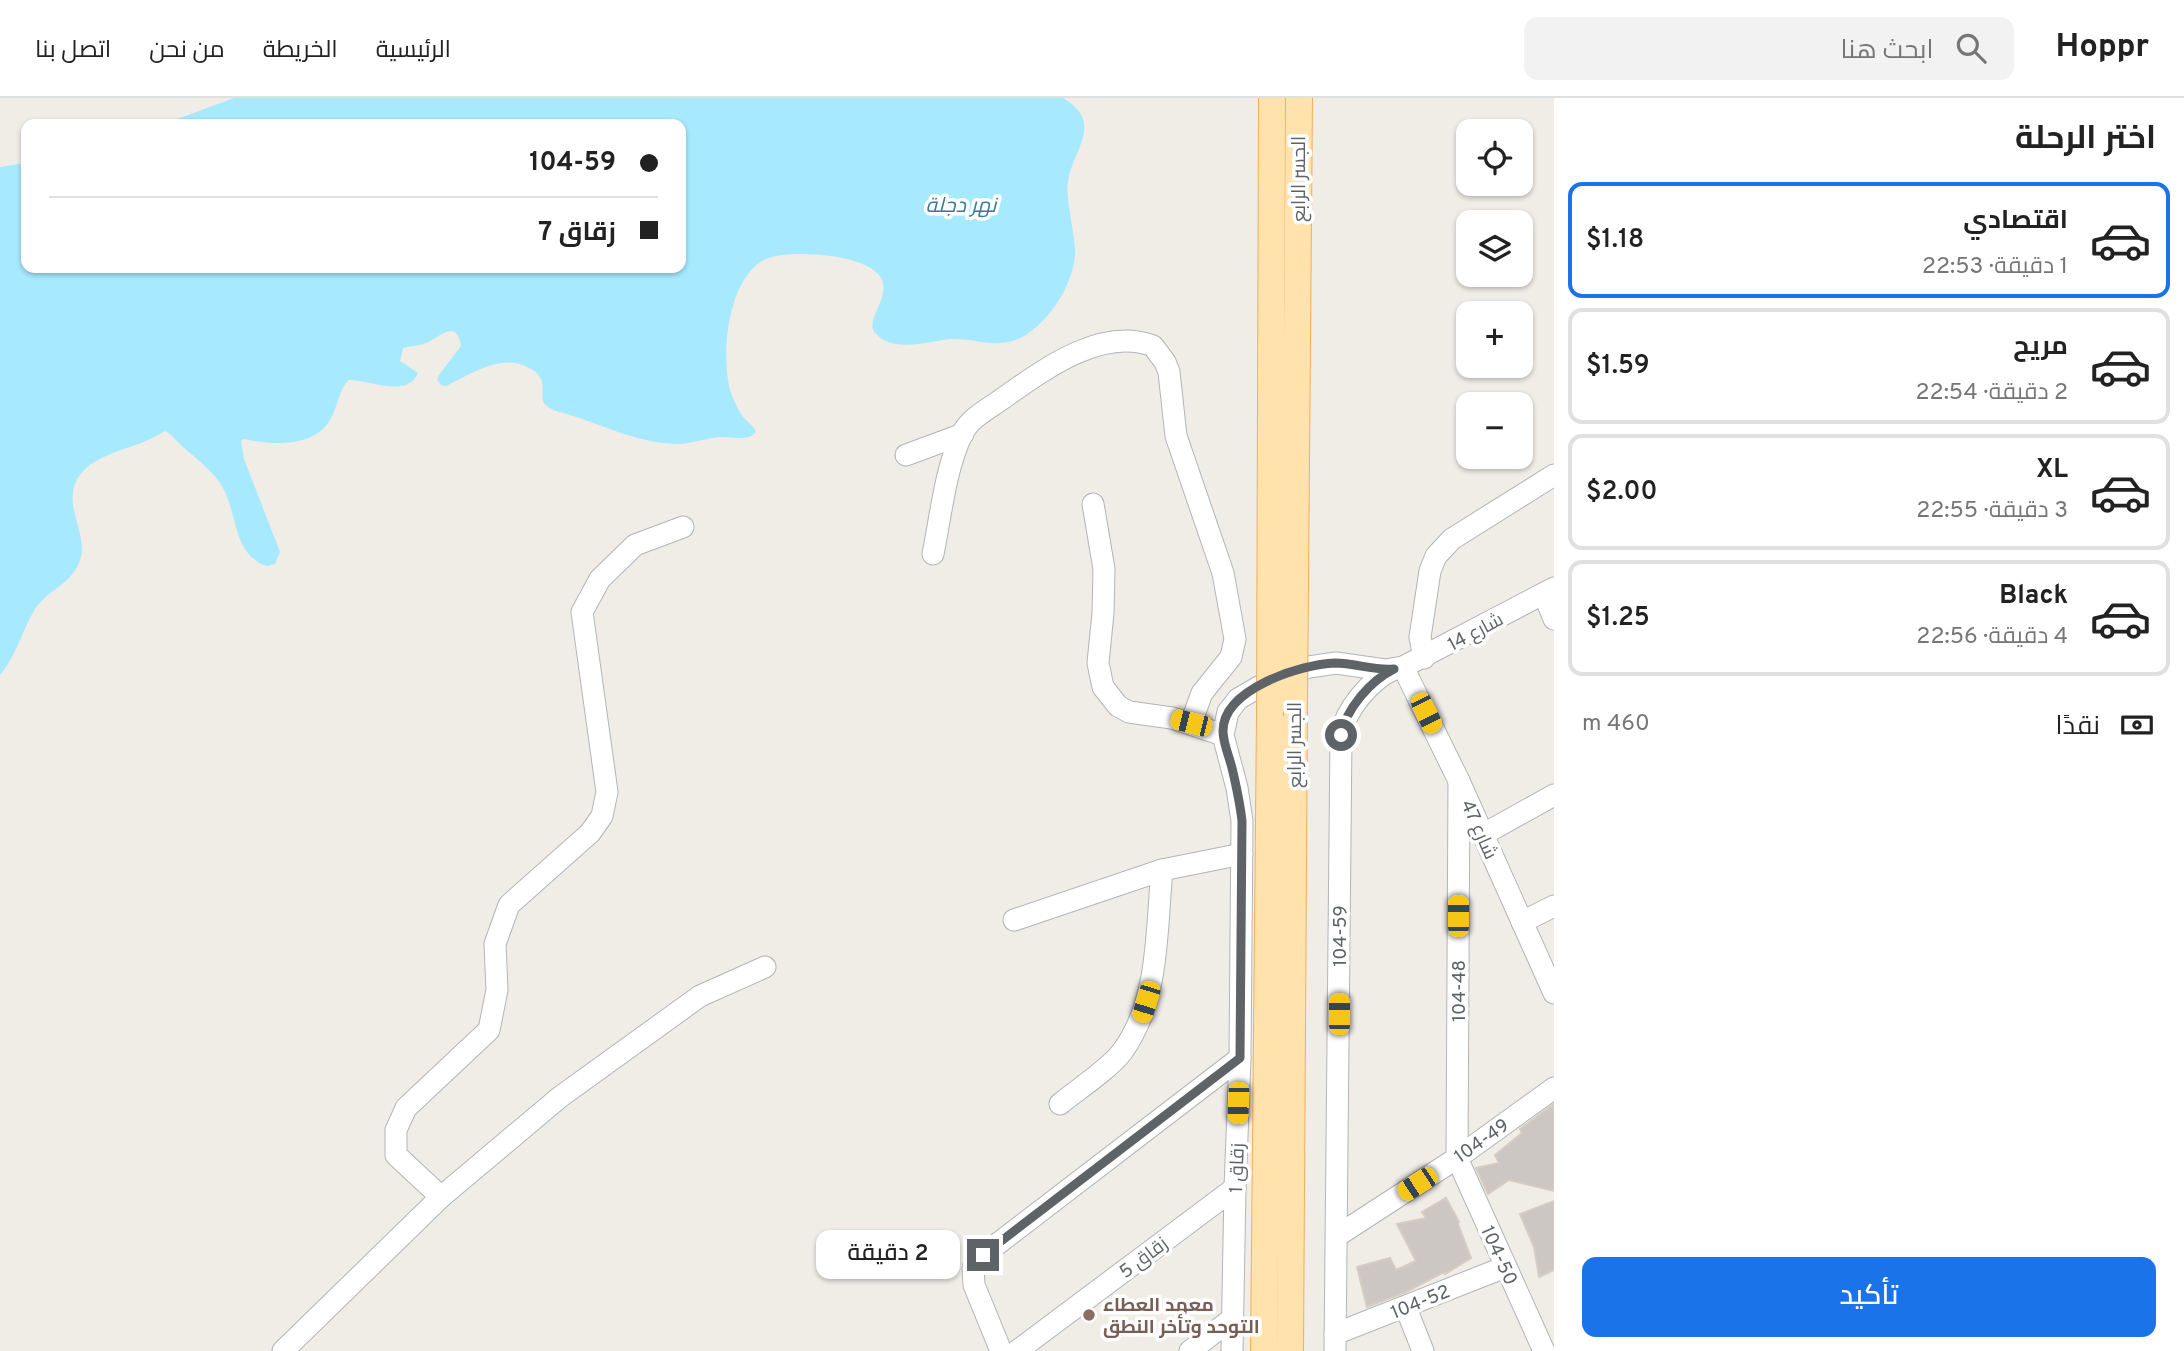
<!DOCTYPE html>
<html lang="ar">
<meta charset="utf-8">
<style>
:root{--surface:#fff;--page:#f2f2f2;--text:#222;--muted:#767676;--line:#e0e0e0;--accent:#1a73e8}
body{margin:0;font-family:Overpass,Cairo,sans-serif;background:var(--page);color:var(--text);direction:rtl;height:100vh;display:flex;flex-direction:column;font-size:26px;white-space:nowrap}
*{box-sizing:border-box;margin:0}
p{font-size:23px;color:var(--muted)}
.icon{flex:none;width:38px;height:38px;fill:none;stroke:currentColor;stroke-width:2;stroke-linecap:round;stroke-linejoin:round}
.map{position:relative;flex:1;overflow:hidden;direction:ltr}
.side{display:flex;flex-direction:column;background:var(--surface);width:630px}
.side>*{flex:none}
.banner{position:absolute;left:21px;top:21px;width:665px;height:154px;border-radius:14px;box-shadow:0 2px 5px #0004;direction:rtl;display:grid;align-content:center;height:154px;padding:0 28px;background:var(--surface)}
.controls{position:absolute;left:1456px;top:21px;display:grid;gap:14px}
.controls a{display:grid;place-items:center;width:77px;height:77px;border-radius:14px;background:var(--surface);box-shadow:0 2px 5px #0004;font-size:35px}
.end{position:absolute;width:32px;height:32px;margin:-16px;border:9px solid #5e6367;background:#fff;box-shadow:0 0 0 4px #fff}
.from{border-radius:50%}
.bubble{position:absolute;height:49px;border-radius:14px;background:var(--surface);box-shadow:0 2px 5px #0004;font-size:23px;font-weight:600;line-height:49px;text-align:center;direction:rtl}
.car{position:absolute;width:21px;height:42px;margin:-21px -10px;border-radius:9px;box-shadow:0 0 5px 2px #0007;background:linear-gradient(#f5c518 24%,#345 0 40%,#f5c518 0 76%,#345 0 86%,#f5c518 0)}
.banner b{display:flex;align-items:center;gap:24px;height:66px;font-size:26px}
.banner b+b{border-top:2px solid var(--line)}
.banner i{width:18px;height:18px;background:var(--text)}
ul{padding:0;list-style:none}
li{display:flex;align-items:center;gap:21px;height:116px;margin:0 14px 10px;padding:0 14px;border:4px solid var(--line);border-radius:14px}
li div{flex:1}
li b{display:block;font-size:26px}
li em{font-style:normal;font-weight:600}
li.current{border-color:var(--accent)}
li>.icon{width:63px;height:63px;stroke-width:1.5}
h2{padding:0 28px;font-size:32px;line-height:84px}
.pay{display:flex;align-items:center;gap:18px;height:77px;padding:0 28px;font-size:26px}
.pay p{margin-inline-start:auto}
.action{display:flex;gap:14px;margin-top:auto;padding:14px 28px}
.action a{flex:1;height:80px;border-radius:14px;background:var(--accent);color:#fff;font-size:28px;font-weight:600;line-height:80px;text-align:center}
header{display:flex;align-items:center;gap:42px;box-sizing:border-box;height:98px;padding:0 35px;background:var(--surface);border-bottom:2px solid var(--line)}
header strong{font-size:33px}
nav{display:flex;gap:38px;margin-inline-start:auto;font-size:24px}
.search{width:490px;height:63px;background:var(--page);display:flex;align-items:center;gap:18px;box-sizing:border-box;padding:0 24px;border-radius:14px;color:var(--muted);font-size:26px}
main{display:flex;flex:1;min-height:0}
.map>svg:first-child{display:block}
.water{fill:#a7e9ff}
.building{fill:#ccc7c3;stroke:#d5cdc4;stroke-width:2}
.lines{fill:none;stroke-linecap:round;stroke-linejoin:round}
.minor-casing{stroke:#b1b5b9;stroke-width:23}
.major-casing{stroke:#f6ad59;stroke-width:28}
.minor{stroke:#fff;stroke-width:21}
.major{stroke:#ffe2ac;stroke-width:26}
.major-bridge-casing{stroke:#f6ad59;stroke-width:28;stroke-linecap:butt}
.major-bridge{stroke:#ffe2ac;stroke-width:26}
.route{stroke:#5e6367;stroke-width:9}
.education-dot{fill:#8d6e63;stroke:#fff;stroke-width:2.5}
.labels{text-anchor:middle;stroke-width:7;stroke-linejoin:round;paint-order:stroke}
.street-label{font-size:19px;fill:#5e6367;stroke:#fff}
.education-label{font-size:19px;font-weight:bold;fill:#785e54;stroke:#fff;text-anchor:start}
.water-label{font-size:21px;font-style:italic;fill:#377a9a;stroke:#fff}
</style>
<header>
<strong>Hoppr</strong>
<div class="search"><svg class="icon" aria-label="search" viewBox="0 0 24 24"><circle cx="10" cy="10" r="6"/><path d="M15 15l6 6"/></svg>ابحث هنا</div>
<nav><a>الرئيسية</a><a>الخريطة</a><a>من نحن</a><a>اتصل بنا</a></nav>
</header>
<main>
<section class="side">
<h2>اختر الرحلة</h2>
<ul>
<li class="current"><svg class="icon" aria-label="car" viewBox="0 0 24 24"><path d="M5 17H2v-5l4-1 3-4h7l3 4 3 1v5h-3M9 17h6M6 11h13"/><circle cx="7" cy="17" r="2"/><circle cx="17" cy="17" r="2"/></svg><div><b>اقتصادي</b><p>1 دقيقة · 22:53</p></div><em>$1.18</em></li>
<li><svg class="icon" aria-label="car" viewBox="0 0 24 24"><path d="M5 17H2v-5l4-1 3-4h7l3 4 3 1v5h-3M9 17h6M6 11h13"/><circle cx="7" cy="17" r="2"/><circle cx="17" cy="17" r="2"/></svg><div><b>مريح</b><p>2 دقيقة · 22:54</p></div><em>$1.59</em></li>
<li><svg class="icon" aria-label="car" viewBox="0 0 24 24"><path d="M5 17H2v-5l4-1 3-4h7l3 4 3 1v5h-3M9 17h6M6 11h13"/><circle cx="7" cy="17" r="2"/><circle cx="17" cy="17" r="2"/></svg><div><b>XL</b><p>3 دقيقة · 22:55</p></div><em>$2.00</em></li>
<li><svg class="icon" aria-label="car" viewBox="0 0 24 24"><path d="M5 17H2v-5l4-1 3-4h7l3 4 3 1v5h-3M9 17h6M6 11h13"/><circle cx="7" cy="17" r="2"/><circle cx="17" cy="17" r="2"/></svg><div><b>Black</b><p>4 دقيقة · 22:56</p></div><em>$1.25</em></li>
</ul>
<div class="pay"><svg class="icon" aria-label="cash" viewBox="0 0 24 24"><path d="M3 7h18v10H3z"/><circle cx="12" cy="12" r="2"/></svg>نقدًا<p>460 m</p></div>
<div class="action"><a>تأكيد</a></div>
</section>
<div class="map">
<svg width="1554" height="1253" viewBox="0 0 1554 1253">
<rect width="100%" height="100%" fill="#f0ece6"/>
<path class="water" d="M 234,0 L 1063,0 C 1105,25 1073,51 1068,83 C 1065,98 1074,132 1075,151 C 1077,184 1043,237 1009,244 C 989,248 971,240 951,241 C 928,243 894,256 875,235 C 860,217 917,181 851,162 C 830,156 780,152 762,163 C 727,184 720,260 731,295 C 735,305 739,315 746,322 C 751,327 754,328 756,334 C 747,344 733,338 720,339 C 706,340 691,346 677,346 C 634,345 596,323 556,313 C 534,304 547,296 541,281 C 539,276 534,272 529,270 C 503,254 470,276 446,288 L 441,287 L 437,282 L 439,277 L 461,248 C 457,219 439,240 426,245 C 419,248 411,248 403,250 L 400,263 L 418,275 C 408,301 367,281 348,282 C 338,295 338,308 330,322 C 314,350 271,347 244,341 L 241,343 L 244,361 L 280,454 L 275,466 L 267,468 C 233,457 238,417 223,390 C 213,372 196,361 181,347 C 175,342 172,336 165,333 C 157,337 150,342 141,345 C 110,356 68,366 73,406 C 75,422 85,444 81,459 C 73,487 49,490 35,511 C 22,532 17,557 0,577 L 0,69 L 26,65 L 26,170 L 681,170 L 681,26 L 164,26 Z"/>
<g class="building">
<polygon points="1554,1006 1554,1093 1509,1082 1488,1096 1476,1070 1499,1065 1495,1057 1522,1035 1520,1031"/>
<polygon points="1446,1100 1459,1124 1458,1126 1471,1160 1445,1176 1444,1174 1406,1194 1367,1209 1357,1169 1390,1160 1396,1172 1416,1163 1397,1126 1426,1120 1422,1114"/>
<polygon points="1554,1103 1554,1172 1539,1179 1534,1149 1520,1116"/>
</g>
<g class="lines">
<defs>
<g id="minor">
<polyline points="906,357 963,336"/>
<polyline points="1093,406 1104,471 1103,515 1098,565 1103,589 1118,608 1129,614 1172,620 1223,637"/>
<path d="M 933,456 C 941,417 945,372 962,336 C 970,320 988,311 1002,301 C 1042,273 1101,228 1153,248 L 1165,264 L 1169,274 L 1176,338 L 1223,475 L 1235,541 L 1231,559 L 1202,595 L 1191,625"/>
<polyline points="1544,496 1554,521"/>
<polyline points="1424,560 1420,539 1430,473 1436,458 1452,441 1554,377"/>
<polyline points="1403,569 1459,683 1554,895"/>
<polyline points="1459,683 1457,1060 1544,1253"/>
<polyline points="1482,737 1554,697"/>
<polyline points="1014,822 1162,772"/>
<polyline points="1522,824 1554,808"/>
<path d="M 1060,1006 C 1077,992 1109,971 1122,954 C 1160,902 1156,833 1162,772 L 1242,756"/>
<polyline points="441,1099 396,1057 396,1032 406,1010 489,932 497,892 495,846 509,807 590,735 602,718 607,694 582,514 600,481 635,447 683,429"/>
<polyline points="1337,1138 1457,1060 1554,990"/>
<polyline points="1406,1210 1423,1253"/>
<polyline points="1335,1236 1505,1169"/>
<polyline points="283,1253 441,1099 560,999 700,898 765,869"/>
<polyline points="1001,1253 974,1187 973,1170 983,1157 1240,960"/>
<polyline points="1017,1253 1235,1090"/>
<polyline points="1190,1253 1233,1220"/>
<polyline points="1232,1253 1235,1090 1240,960 1242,723 1237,690 1223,637 1228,614 1238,601 1269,583 1309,569 1336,565 1385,572 1403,569 1554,490"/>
<path d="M 1335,1253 L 1341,637 C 1345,612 1370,582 1394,571"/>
</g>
<g id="major">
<polyline points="1264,1253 1270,618"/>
<polyline points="1290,1253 1294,606"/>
</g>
</defs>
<use href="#minor" class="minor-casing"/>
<use href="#major" class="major-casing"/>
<use href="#minor" class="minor"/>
<use href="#major" class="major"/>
<defs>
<g id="major-bridge">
<polyline points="1294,606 1299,0"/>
<polyline points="1270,618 1272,0"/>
</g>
</defs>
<use href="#major-bridge" class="major-bridge-casing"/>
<use href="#major-bridge" class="major-bridge"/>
</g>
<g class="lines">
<path class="route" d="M 983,1157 L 1240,960 L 1242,723 C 1240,705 1236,687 1232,670 C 1229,658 1223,645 1223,633 C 1223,591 1301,566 1335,565 C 1355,565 1374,573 1394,571 C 1370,583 1346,611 1341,637"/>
</g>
<circle class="education-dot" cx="1089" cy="1217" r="7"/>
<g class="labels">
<g class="street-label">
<text transform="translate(1298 81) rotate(-90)" y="7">الجسر الرابع</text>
<text transform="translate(1475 533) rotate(-28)" y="7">شارع 14</text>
<text transform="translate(1294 647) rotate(-90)" y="7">الجسر الرابع</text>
<text transform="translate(1480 731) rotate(66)" y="7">شارع 47</text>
<text transform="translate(1339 838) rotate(-90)" y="7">104-59</text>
<text transform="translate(1458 893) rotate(-90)" y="7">104-48</text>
<text transform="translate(1481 1042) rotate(-35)" y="7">104-49</text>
<text transform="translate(1236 1070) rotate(-88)" y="7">زقاق 1</text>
<text transform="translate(1500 1157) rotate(66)" y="7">104-50</text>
<text transform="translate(1143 1159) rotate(-37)" y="7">زقاق 5</text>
<text transform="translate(1420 1203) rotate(-22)" y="7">104-52</text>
</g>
<g class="education-label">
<text x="1103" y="1213">معهد العطاء<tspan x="1103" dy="22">التوحد وتأخر النطق</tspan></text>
</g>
<g class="water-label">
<text x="961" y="114">نهر دجلة</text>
</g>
</g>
</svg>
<div class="controls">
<a><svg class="icon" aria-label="locate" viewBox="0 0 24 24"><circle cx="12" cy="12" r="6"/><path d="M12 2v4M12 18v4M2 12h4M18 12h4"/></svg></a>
<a><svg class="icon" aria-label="layers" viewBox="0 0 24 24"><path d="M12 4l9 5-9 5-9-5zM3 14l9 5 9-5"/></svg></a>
<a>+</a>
<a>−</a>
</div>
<i class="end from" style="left:1341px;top:637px"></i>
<i class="end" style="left:983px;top:1157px"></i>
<div class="bubble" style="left:816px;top:1132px;width:144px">2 دقيقة</div>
<i class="car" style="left:1426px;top:615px;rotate:154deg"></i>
<i class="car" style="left:1191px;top:625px;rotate:284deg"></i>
<i class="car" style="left:1458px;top:818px;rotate:0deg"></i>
<i class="car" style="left:1146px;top:904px;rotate:197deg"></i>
<i class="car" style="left:1339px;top:916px;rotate:0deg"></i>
<i class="car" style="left:1238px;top:1005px;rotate:182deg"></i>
<i class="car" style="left:1417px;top:1086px;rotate:237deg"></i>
<div class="banner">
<b><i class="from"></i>104-59</b>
<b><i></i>زقاق 7</b>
</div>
</div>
</main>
